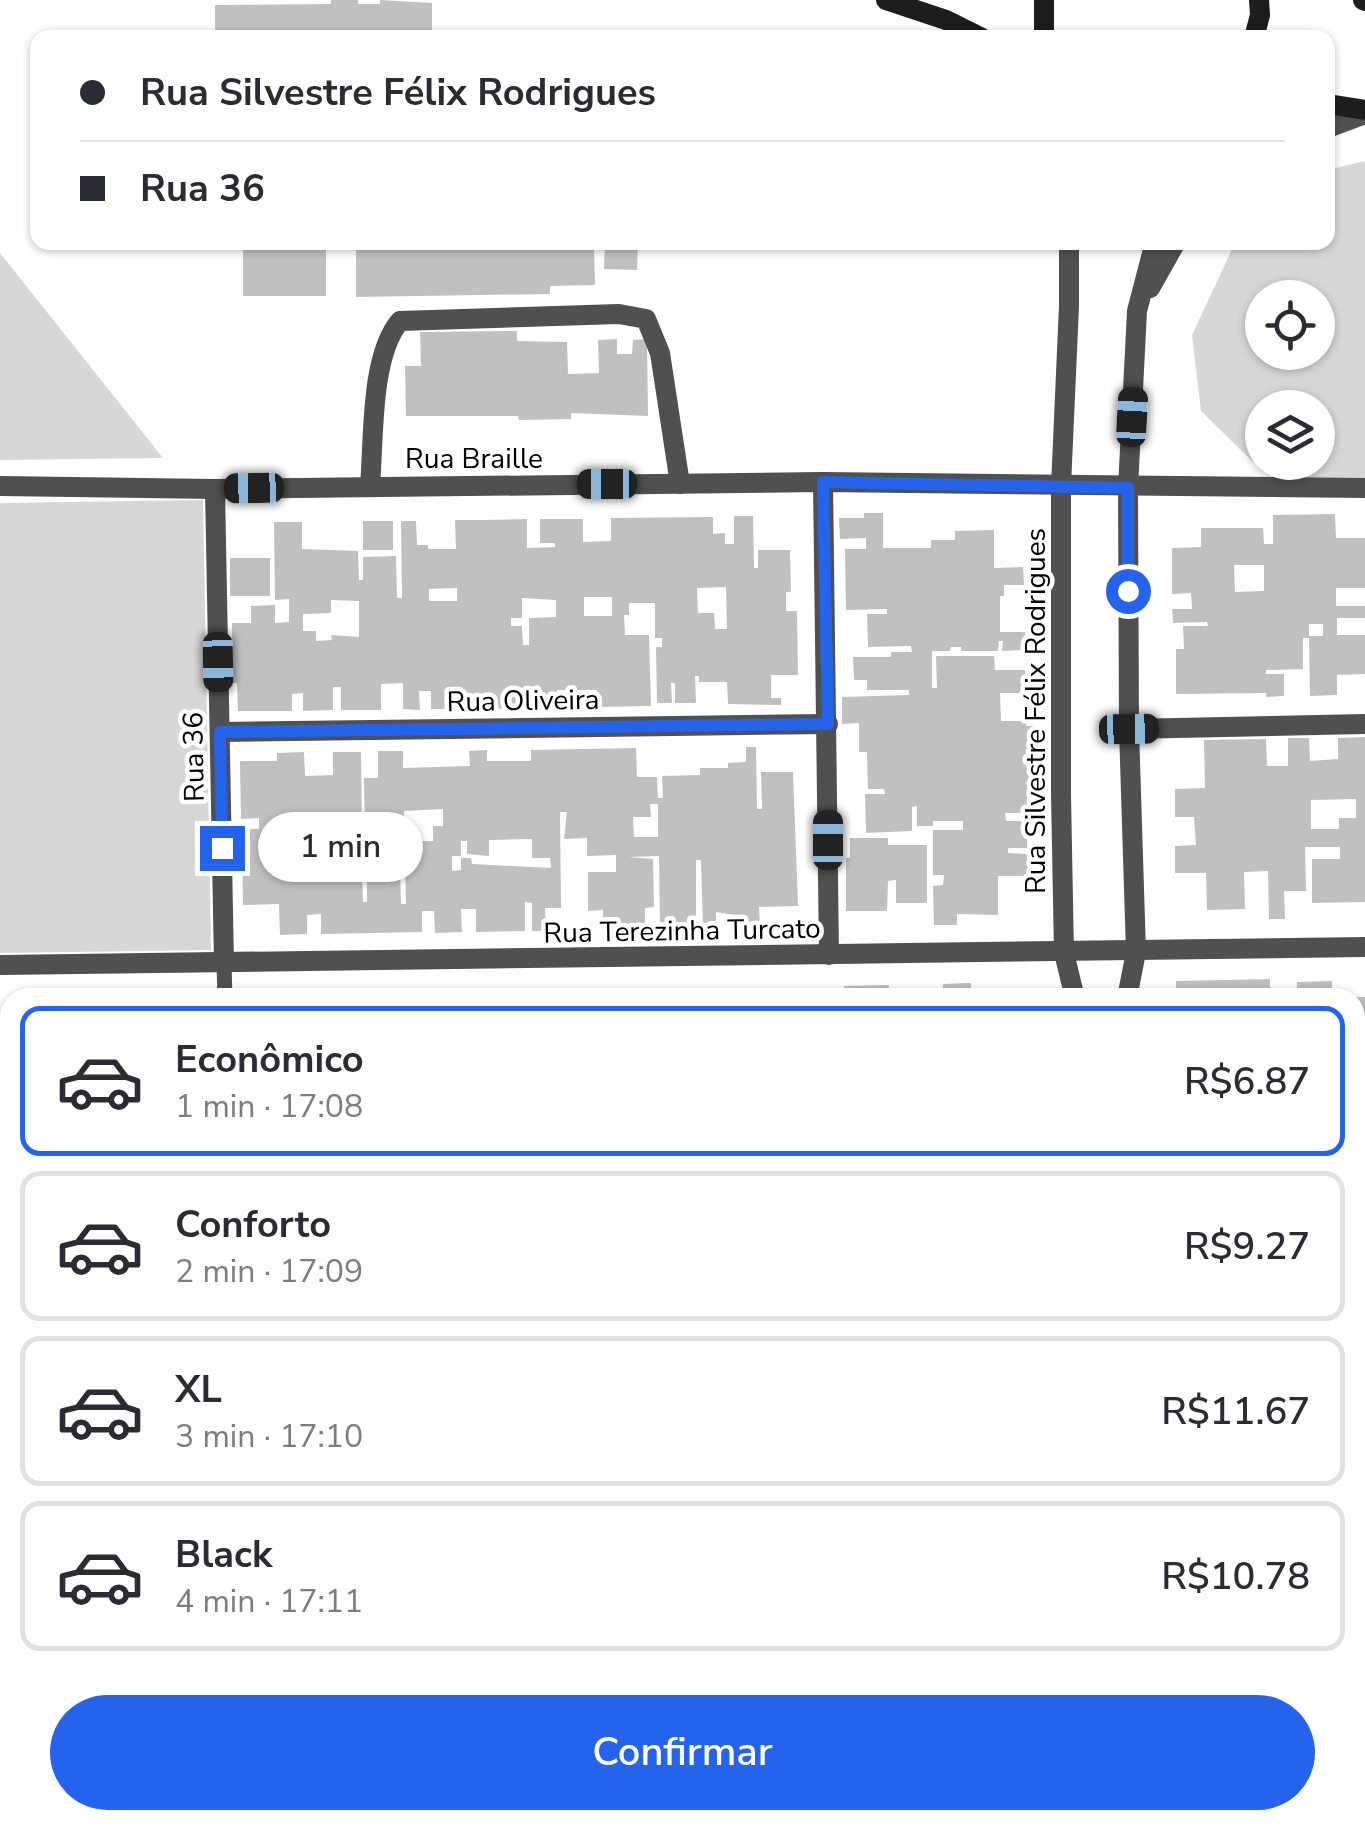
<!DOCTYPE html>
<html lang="pt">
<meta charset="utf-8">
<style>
:root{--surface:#fff;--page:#f2f2f3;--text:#2b2b33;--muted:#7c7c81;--line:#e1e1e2;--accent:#2563eb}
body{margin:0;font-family:"Nunito Sans",sans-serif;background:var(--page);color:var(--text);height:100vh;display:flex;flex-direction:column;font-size:38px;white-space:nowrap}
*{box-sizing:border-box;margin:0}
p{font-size:32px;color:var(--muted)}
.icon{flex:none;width:55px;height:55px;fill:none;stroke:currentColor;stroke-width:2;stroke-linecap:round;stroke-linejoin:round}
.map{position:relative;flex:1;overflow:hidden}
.side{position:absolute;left:0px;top:988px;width:1365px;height:842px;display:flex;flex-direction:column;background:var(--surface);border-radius:30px 30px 0 0;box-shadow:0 2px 8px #0004}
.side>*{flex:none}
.banner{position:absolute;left:30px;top:30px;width:1305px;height:220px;border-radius:20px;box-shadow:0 2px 8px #0004;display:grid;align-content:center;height:220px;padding:0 50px;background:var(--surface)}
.fabs{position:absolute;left:1245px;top:280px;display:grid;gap:20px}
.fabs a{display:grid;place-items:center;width:90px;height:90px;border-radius:50%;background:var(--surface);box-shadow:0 2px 8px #0004;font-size:50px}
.end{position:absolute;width:45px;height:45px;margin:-22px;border:12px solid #2563eb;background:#fff;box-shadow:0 0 0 5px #fff}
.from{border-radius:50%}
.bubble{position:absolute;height:70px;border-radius:35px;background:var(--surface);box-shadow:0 2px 8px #0004;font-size:32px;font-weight:600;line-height:70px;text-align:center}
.car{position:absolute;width:30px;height:60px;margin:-30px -15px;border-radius:12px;box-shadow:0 0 8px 2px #0007;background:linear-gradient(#222 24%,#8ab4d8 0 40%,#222 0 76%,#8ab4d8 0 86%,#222 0)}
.banner b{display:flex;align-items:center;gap:35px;height:95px;font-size:38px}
.banner b+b{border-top:2px solid var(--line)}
.banner i{width:25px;height:25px;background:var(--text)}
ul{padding:18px 0 0;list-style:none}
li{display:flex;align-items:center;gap:30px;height:150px;margin:0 20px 15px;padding:0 30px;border:5px solid var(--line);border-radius:20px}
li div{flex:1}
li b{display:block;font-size:38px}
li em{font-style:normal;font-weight:600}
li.selected{border-color:var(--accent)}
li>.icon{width:90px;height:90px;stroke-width:1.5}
.cta{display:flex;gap:20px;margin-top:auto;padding:20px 50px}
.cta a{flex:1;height:115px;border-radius:60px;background:var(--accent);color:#fff;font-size:40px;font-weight:600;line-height:115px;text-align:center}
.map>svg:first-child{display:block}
.green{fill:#d7d7d7;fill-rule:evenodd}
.building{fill:#c0c0c0;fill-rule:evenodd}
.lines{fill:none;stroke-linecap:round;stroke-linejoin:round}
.service{stroke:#505050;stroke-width:15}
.minor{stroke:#505050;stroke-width:20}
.tertiary{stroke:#505050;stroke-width:20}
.secondary{stroke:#1d1d1d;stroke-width:20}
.route{stroke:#2563eb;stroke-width:12}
.labels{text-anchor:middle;stroke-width:9;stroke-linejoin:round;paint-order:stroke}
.street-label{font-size:28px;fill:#000;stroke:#fff}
</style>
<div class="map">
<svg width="1365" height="1828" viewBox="0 0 1365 1828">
<rect width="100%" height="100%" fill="#fff"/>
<g class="green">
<path d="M 1365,161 L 1365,482 L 1302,484 L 1252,461 L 1201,411 L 1192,335 L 1235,243 L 1328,242 L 1328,170 ZM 1262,298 L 1318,298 L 1318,352 L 1262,352 ZM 1262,408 L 1318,408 L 1318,462 L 1262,462 Z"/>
<polygon points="0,253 163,458 0,460"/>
<polygon points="203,500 211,950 0,953 0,503"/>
</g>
<g class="building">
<polygon points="331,0 358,0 358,4 380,4 380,0 432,3 432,38 215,38 215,5 331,4"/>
<rect x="243" y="242" width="83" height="54"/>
<polygon points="375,242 451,242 451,246 483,242 585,242 586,247 594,247 595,285 550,286 550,294 356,297 356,250 375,250"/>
<polygon points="605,242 638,242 637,270 604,269"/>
<polygon points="517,331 517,341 567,342 568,374 570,374 599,373 598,340 617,339 617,354 632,354 633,340 647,339 648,416 571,413 571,419 519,420 518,416 406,416 405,366 421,366 420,332"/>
<polygon points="864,513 883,513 883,548 931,548 931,540 955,540 955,531 994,530 994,568 1023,567 1024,585 1004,585 1004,596 1000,596 1000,632 1025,632 1024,650 1002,651 1003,641 999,641 998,651 961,651 961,647 951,647 950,651 932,651 932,688 937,688 936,656 994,656 995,670 1025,670 1025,693 1000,693 1001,721 1026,721 1026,726 1038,726 1038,750 1026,750 1026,767 1040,766 1040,792 1027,792 1027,813 1005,813 1006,821 1027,821 1027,848 1008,848 1008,853 1027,854 1028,876 998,876 998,915 957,914 957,925 934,925 933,886 943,885 944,875 933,875 933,830 963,830 963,821 933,821 933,826 917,826 917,806 912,807 912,831 866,833 865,794 885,794 884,789 868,789 867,752 859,752 859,723 842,724 842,697 909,695 909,690 867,690 867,680 854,680 853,657 891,657 891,652 912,652 911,646 868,647 867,614 887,614 887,609 846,610 845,549 866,549 866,538 840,539 839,518 864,518"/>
<path d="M 1335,514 L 1336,538 L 1365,538 L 1365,588 L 1336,588 L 1336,606 L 1365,606 L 1365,618 L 1337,618 L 1337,635 L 1365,635 L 1365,674 L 1337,675 L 1337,695 L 1310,696 L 1309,636 L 1323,636 L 1323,624 L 1309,624 L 1309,638 L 1303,638 L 1303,669 L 1266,670 L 1266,674 L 1284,674 L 1284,696 L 1266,697 L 1266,693 L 1176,694 L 1176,649 L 1184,649 L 1183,626 L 1208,626 L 1207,622 L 1173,623 L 1172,609 L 1192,609 L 1191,593 L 1172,594 L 1172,548 L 1201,547 L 1201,528 L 1263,528 L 1264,544 L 1273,544 L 1273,515 ZM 1234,565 L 1264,565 L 1264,591 L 1235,592 Z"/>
<path d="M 734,516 L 753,516 L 754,568 L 758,568 L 758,550 L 790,550 L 791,592 L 786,592 L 786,611 L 797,611 L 798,675 L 771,675 L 771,698 L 781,698 L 781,705 L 728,704 L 727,682 L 699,682 L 699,676 L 695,676 L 696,703 L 675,703 L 675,683 L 671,683 L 672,703 L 657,703 L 656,647 L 662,647 L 662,638 L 655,638 L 655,603 L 629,603 L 629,615 L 624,615 L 625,635 L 649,635 L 651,706 L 597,707 L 597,690 L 557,690 L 557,708 L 473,709 L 472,693 L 459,694 L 459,709 L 431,709 L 431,691 L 419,691 L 420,710 L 403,709 L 403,683 L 381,684 L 381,710 L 341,710 L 341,687 L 333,687 L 333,710 L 303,711 L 303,693 L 292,694 L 292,711 L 238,711 L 237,683 L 233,683 L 232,623 L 251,623 L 251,606 L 275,605 L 275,623 L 289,622 L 289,599 L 275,600 L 274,522 L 302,522 L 302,549 L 358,551 L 359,580 L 363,580 L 363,557 L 396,556 L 397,598 L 402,598 L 401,521 L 416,521 L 417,545 L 428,545 L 428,549 L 456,549 L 455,520 L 483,520 L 527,519 L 527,548 L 555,547 L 555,543 L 540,543 L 540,519 L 583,519 L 583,542 L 611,541 L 611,518 L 713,517 L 713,534 L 725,533 L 725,544 L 734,544 ZM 726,587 L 727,629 L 715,629 L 714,613 L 698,613 L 697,588 ZM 457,588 L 457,601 L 429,601 L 429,589 ZM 584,597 L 612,597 L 612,616 L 584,616 ZM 522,598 L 556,600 L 556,617 L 529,618 L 529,645 L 523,645 L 522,626 L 511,626 L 511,618 L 522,618 ZM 331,600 L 359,601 L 359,637 L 331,635 L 332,640 L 316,641 L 316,631 L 303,631 L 303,614 L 331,613 Z"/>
<rect x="363" y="521" width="30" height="29"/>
<rect x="230" y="558" width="40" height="38"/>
<path d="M 1365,737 L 1365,902 L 1312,903 L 1312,859 L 1340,859 L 1340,847 L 1305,847 L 1306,891 L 1284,891 L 1285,919 L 1269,919 L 1268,871 L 1244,872 L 1245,909 L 1207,910 L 1206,873 L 1175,873 L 1175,846 L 1196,845 L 1194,817 L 1175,817 L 1175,789 L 1205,788 L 1204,740 L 1266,739 L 1267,766 L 1288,766 L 1288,738 L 1309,738 L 1310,761 L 1338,759 L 1338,738 ZM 1356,799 L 1356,818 L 1339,818 L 1339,829 L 1311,829 L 1311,800 Z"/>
<path d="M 746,747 L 756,747 L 757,809 L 762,809 L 761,772 L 793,772 L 798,906 L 759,907 L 760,927 L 741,927 L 741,916 L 716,912 L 716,928 L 703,928 L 701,860 L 696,860 L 696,928 L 660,929 L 659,856 L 629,857 L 653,859 L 654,907 L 645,908 L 645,929 L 603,930 L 603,910 L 588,911 L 588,872 L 616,872 L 616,855 L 587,856 L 587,838 L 564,839 L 567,812 L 560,812 L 561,908 L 545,908 L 546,931 L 532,931 L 532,903 L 525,902 L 525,931 L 476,932 L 476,909 L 461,909 L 462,932 L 435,933 L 434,911 L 422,911 L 422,932 L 321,934 L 321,914 L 307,915 L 307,934 L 280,935 L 279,904 L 243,905 L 242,829 L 259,829 L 259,818 L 241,819 L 240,761 L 277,761 L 277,753 L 304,752 L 305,776 L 333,775 L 333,752 L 361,752 L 362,825 L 351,825 L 351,843 L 354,871 L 362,871 L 363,902 L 367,902 L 367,866 L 362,866 L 362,842 L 433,841 L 433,826 L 443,826 L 443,809 L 404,811 L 404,838 L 365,839 L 364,778 L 378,778 L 378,751 L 403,751 L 403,768 L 470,766 L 469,751 L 487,750 L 487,761 L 531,761 L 531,750 L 636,748 L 637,777 L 657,777 L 658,798 L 663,798 L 662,776 L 700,775 L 700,768 L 728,768 L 728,763 L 746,762 ZM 650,804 L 658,804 L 658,837 L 634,837 L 633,817 L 651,817 ZM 334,812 L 334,843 L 306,844 L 305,813 ZM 532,839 L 532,858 L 550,858 L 551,868 L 472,864 L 471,858 L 461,858 L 461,870 L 452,871 L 452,856 L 461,856 L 461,841 L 467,841 L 467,854 L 489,856 L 489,840 ZM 405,858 L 418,858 L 418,864 L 405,864 L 406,904 L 401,904 L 400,865 L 405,865 Z"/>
<polygon points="850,838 888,838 888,845 927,845 927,903 896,903 896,880 888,881 887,911 846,911 846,858 850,858"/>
<polygon points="1270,979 1270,998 1176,998 1176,981"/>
<polygon points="1332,981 1332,998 1297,998 1297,982"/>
<polygon points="971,983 971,998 943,998 943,984"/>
<polygon points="889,985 889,998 844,998 844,986"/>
<polygon points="704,988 704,998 660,998 660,989"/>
<polygon points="726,988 758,988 759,998 726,998"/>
<polygon points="464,992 509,992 509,998 391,998 391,994"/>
<rect x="1355" y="997" width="10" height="63"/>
<polygon points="0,1022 4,1022 5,1071 10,1070 10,1115 0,1115"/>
<rect x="0" y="1125" width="10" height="100"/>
<polygon points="0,1309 10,1309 10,1367 0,1366"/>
<polygon points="0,1489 10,1489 9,1530 0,1529"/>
<polygon points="0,1534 10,1535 10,1569 0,1569"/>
<polygon points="0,1610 10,1611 10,1649 0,1648"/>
<rect x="1355" y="1722" width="10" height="26"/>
<polygon points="1363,1781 1365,1828 1329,1828 1329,1820 1355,1820 1355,1782"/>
<rect x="66" y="1820" width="98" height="8"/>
<rect x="177" y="1820" width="71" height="8"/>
<rect x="393" y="1820" width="45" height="8"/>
<rect x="520" y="1820" width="89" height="8"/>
<polygon points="823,1820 854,1820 855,1828 839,1828 839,1824 803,1828 803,1825 823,1823"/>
<polygon points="945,1820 1090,1820 1091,1825 945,1828"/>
<polygon points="1176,1820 1262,1820 1263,1828 1177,1828"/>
</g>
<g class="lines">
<polyline class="service" points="224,964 225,998"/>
<g class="minor">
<polyline points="823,482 829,955"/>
<polyline points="0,486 215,489 823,482 1365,488"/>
<path d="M 370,486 C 374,439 370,356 400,321 L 619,314 L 646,319 L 660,353 L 680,484"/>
<polyline points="215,489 224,964"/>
<polyline points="1129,729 1365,724"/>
<polyline points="220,732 828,724"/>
<polyline points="0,965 1365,947"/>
<polyline points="0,1259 10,1260"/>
<polyline points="1355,1586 1365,1586"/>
<polyline points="38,1820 38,1828"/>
<polyline points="347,1820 347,1828"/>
</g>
<g class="tertiary">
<polyline points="1328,128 1365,114"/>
<polyline points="1069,242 1069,306 1061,486 1061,795 1064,953 1075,998"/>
<polyline points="1150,288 1176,242"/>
<polyline points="1127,998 1136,952 1129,729 1128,488 1137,311 1155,242"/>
<polyline points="1144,1820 1145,1828"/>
</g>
<g class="secondary">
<polyline points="886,0 946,20 982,38"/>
<polyline points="1363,0 1365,1"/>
<polyline points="1044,38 1044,0"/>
<polyline points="1254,38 1260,15 1259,0"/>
<polyline points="1328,104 1365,110"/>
</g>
</g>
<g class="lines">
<polyline class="route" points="222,848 220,732 828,724 823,482 1128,488 1128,591"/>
</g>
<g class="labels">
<g class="street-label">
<text x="474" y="468">Rua Braille</text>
<text transform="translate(523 700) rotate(-1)" y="10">Rua Oliveira</text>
<text transform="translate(1035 711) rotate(-90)" y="10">Rua Silvestre Félix Rodrigues</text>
<text transform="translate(193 757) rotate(-91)" y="10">Rua 36</text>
<text transform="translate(682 930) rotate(-1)" y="10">Rua Terezinha Turcato</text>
</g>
</g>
</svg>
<div class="fabs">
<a><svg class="icon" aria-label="locate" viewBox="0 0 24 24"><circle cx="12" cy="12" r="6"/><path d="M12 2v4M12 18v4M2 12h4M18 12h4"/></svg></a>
<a><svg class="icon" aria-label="layers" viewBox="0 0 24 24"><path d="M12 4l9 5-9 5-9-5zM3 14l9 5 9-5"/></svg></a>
</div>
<i class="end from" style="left:1128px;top:591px"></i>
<i class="end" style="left:222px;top:848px"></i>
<div class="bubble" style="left:258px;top:812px;width:165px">1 min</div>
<i class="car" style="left:1132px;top:417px;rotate:3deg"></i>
<i class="car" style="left:607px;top:484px;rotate:270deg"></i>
<i class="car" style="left:254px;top:488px;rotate:269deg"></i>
<i class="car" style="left:218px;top:662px;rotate:179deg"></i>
<i class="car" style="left:1129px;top:729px;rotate:89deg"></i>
<i class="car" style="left:828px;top:840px;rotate:0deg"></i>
<div class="banner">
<b><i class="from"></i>Rua Silvestre Félix Rodrigues</b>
<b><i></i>Rua 36</b>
</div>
<section class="side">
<ul>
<li class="selected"><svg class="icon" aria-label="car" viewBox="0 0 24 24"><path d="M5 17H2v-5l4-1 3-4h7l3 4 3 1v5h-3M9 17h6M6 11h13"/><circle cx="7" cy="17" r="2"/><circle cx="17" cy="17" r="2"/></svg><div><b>Econômico</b><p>1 min · 17:08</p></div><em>R$6.87</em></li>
<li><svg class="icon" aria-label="car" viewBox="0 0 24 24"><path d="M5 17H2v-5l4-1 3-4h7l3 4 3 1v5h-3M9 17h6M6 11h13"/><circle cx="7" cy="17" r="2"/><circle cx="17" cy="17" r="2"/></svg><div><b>Conforto</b><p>2 min · 17:09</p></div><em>R$9.27</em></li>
<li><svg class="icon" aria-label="car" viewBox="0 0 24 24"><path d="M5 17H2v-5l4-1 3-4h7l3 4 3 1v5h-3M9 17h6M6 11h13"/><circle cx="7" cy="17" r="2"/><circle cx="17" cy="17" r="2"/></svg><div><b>XL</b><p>3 min · 17:10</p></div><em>R$11.67</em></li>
<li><svg class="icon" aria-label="car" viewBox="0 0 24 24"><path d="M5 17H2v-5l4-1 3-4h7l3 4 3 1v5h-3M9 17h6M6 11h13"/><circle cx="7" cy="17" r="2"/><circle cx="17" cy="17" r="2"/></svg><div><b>Black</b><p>4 min · 17:11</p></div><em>R$10.78</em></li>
</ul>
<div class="cta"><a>Confirmar</a></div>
</section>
</div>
